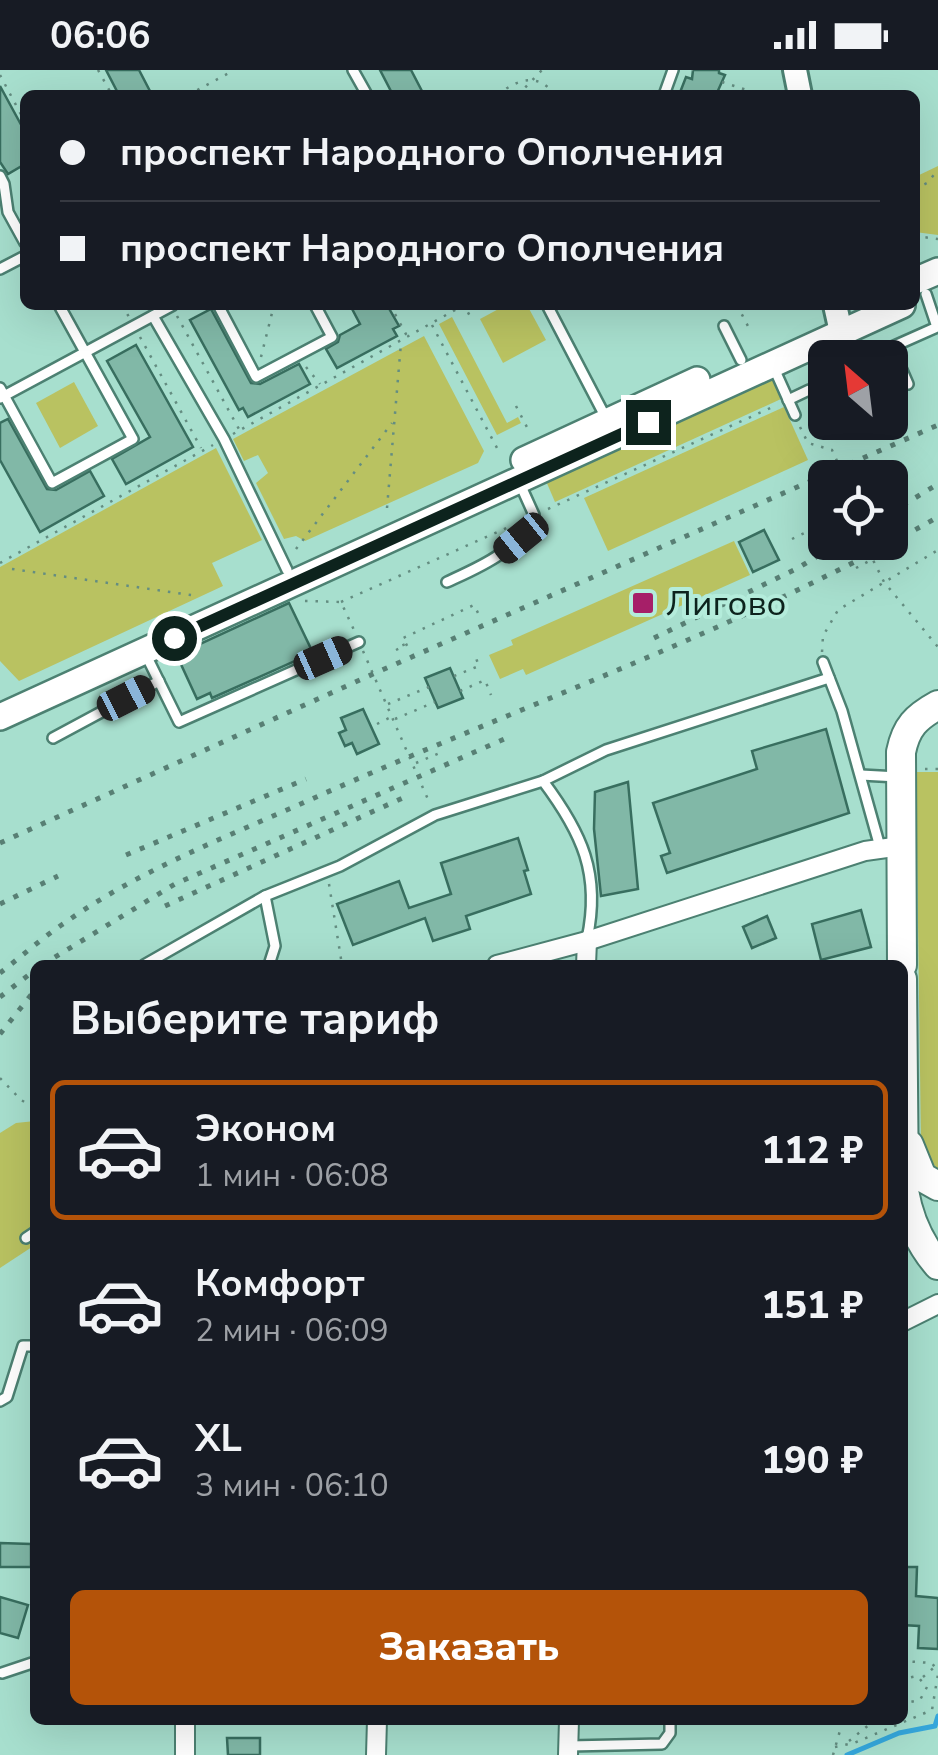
<!DOCTYPE html>
<html lang="ru">
<meta charset="utf-8">
<style>
:root{--surface:#171b24;--page:#20242c;--text:#f1f3f6;--muted:#9ea1a6;--line:#363941;--accent:#b45309}
body{margin:0;font-family:"Nunito Sans",sans-serif;background:var(--page);color:var(--text);height:100vh;display:flex;flex-direction:column;font-size:38px;white-space:nowrap}
*{box-sizing:border-box;margin:0}
p{font-size:32px;color:var(--muted)}
.icon{flex:none;width:55px;height:55px;fill:none;stroke:currentColor;stroke-width:2;stroke-linecap:round;stroke-linejoin:round}
.map{position:relative;flex:1;overflow:hidden}
.side{position:absolute;left:30px;top:890px;width:878px;height:765px;display:flex;flex-direction:column;background:var(--surface);border-radius:15px;box-shadow:0 10px 40px #0002}
.side>*{flex:none}
.hud{position:absolute;left:20px;top:20px;width:900px;height:220px;border-radius:15px;box-shadow:0 10px 40px #0002;display:grid;align-content:center;height:220px;padding:0 40px;background:var(--surface)}
.needle{width:65px;rotate:332deg}
.fabs{position:absolute;left:808px;top:270px;display:grid;gap:20px}
.fabs a{display:grid;place-items:center;width:100px;height:100px;border-radius:15px;background:var(--surface);box-shadow:0 10px 40px #0002;font-size:50px}
.end{position:absolute;width:45px;height:45px;margin:-22px;border:12px solid #0d231d;background:#fff;box-shadow:0 0 0 5px #fff}
.from{border-radius:50%}
.car{position:absolute;width:30px;height:60px;margin:-30px -15px;border-radius:12px;box-shadow:0 0 8px 2px #0007;background:linear-gradient(#222 24%,#8ab4d8 0 40%,#222 0 76%,#8ab4d8 0 86%,#222 0)}
.hud b{display:flex;align-items:center;gap:35px;height:95px;font-size:38px}
.hud b+b{border-top:2px solid var(--line)}
.hud i{width:25px;height:25px;background:var(--text)}
ul{padding:0;list-style:none}
li{display:flex;align-items:center;gap:30px;height:140px;margin:0 20px 15px;padding:0 20px;border:5px solid transparent;border-radius:15px}
li div{flex:1}
li b{display:block;font-size:38px}
li em{font-style:normal;font-weight:800}
li.current{border-color:var(--accent)}
li>.icon{width:90px;height:90px;stroke-width:1.5}
h2{padding:0 40px;font-size:45px;line-height:120px}
.button{display:flex;gap:20px;margin-top:auto;padding:20px 40px}
.button a{flex:1;height:115px;border-radius:15px;background:var(--accent);color:#fff;font-size:40px;font-weight:800;line-height:115px;text-align:center}
.status{display:flex;justify-content:space-between;align-items:center;height:70px;padding:0 50px;background:var(--surface);direction:ltr}
.status svg{height:28px;fill:currentColor}
.map>svg:first-child{display:block}
.green{fill:#b9c261}
.lines{fill:none;stroke-linecap:round;stroke-linejoin:round}
.stream{stroke:#35a7dc;stroke-width:5}
.building{fill:#81b8a7;stroke:#386e5f;stroke-width:2.5}
.service-casing{stroke:#4c8172;stroke-width:14}
.minor-casing{stroke:#4c8172;stroke-width:22}
.tertiary-casing{stroke:#4c8172;stroke-width:28}
.secondary-casing{stroke:#4c8172;stroke-width:30}
.primary-casing{stroke:#4c8172;stroke-width:32}
.path{stroke:#648d81;stroke-width:2.5;stroke-dasharray:2.5 8;stroke-linecap:butt}
.service{stroke:#fff;stroke-width:9}
.minor{stroke:#fff;stroke-width:18}
.tertiary{stroke:#fff;stroke-width:22}
.secondary{stroke:#fff;stroke-width:25}
.primary{stroke:#fff;stroke-width:28}
.rail{stroke:#587f74;stroke-width:5;stroke-dasharray:5 10;stroke-linecap:butt}
.route{stroke:#0d231d;stroke-width:12}
.poi-dot{fill:#a61f68;stroke:#b4ecdb;stroke-width:4}
.labels{text-anchor:middle;stroke-width:8;stroke-linejoin:round;paint-order:stroke}
.poi-label{font-size:35px;fill:#0d231d;stroke:#b4ecdb;text-anchor:start}
</style>
<div class="status"><b>06:06</b><svg viewBox="0 0 49 12"><path d="M0 12V9h3v3zM5 12V6h3v6zM10 12V3h3v9zM15 12V0h3v12zM26 1h20v11H26zM47 4h2v5h-2z"/></svg></div>
<div class="map">
<svg width="938" height="1685" viewBox="0 0 938 1685">
<rect width="100%" height="100%" fill="#a7dfce"/>
<g class="green">
<polygon points="938,96 938,165 915,162 915,107"/>
<polygon points="506,235 527,235 546,270 503,293 480,249"/>
<polygon points="452,247 507,353 518,347 521,353 497,365 439,254"/>
<polygon points="424,266 484,381 478,393 305,471 296,466 284,469 256,413 268,403 258,385 244,391 233,369"/>
<polygon points="772,309 781,329 555,432 546,411"/>
<polygon points="74,312 98,356 60,378 36,333"/>
<polygon points="784,337 808,390 608,481 584,428"/>
<polygon points="216,378 262,470 212,493 223,516 19,611 0,591 0,497"/>
<polygon points="734,471 750,505 526,605 523,599 500,609 489,585 513,575 511,570"/>
<polygon points="916,702 938,702 938,1099 926,1088 921,1074"/>
<polygon points="35,1051 35,1175 0,1198 0,1063 16,1053"/>
</g>
<g class="lines">
<polyline class="stream" points="847,1685 899,1663 935,1656 938,1646"/>
</g>
<g class="building">
<polygon points="106,0 139,0 152,25 119,25"/>
<polygon points="380,0 411,0 424,25 393,25"/>
<polygon points="693,0 719,0 719,3 725,5 716,25 679,25 686,7 692,9"/>
<polygon points="0,16 25,62 25,94 8,104 0,92"/>
<polygon points="350,235 387,235 399,256 393,259 397,266 337,298 326,279 338,272 340,265 360,254"/>
<polygon points="211,239 251,313 260,314 299,294 310,314 248,347 243,338 239,340 190,250"/>
<polygon points="136,275 193,377 126,414 112,389 150,367 107,291"/>
<polygon points="8,349 47,419 56,420 90,401 104,426 40,462 0,390 0,353"/>
<polygon points="764,460 779,490 753,502 739,472"/>
<polygon points="289,533 313,583 212,628 210,623 197,629 179,590 192,584 189,579"/>
<polygon points="450,598 463,628 438,638 425,608"/>
<polygon points="363,639 379,674 357,684 352,673 345,676 339,663 346,660 341,648"/>
<polygon points="826,659 849,743 667,803 661,786 670,783 653,733 757,699 752,681"/>
<polygon points="628,712 638,819 601,826 594,759 595,722"/>
<polygon points="518,768 528,800 524,801 531,824 466,846 470,859 433,871 425,848 353,875 337,834 399,811 409,838 451,824 441,793"/>
<polygon points="861,840 871,877 821,890 812,854"/>
<polygon points="767,846 776,868 752,878 743,857"/>
<polygon points="0,1473 31,1474 31,1497 0,1497"/>
<polygon points="902,1497 917,1497 916,1526 938,1528 938,1579 918,1578 919,1556 902,1555"/>
<polygon points="0,1527 28,1535 18,1568 0,1563"/>
<polygon points="227,1668 260,1668 260,1685 228,1685"/>
</g>
<g class="lines">
<defs>
<g id="service">
<polyline points="353,0 367,25"/>
<polyline points="664,25 673,0"/>
<polyline points="0,106 4,114 8,142 25,173"/>
<polyline points="0,199 25,186"/>
<polyline points="218,235 256,307 332,267 315,235"/>
<polyline points="547,235 606,348"/>
<polyline points="153,246 224,369 287,500"/>
<polyline points="724,256 741,290"/>
<polyline points="773,296 795,345"/>
<polyline points="908,314 892,277 937,257 926,224"/>
<polyline points="0,318 52,413 133,369 59,235"/>
<polyline points="0,328 173,235"/>
<polyline points="788,330 809,320"/>
<path d="M 447,512 C 486,494 512,484 534,445 L 520,414"/>
<polyline points="146,585 179,652 359,572"/>
<polyline points="823,592 842,641 880,777"/>
<polyline points="53,668 159,611"/>
<polyline points="861,705 898,707"/>
<path d="M 543,711 C 582,763 601,804 587,869"/>
<polyline points="265,826 275,876 269,895"/>
<polyline points="144,895 265,826 340,796 435,745 543,711 606,680 829,608"/>
<polyline points="26,1168 35,1162"/>
<polyline points="0,1331 7,1327 23,1276 35,1276"/>
<polyline points="2,1603 35,1592"/>
<polyline points="569,1676 662,1674 670,1663 670,1650"/>
</g>
<g id="minor">
<polyline points="497,895 587,871 865,781 901,776"/>
<polyline points="586,895 587,871"/>
<polyline points="902,1252 938,1234"/>
<polyline points="185,1685 185,1650"/>
<polyline points="376,1685 377,1650"/>
<polyline points="568,1685 569,1650"/>
</g>
<g id="tertiary">
<polyline points="795,0 800,25"/>
<polyline points="835,235 841,262"/>
</g>
<g id="secondary">
<polyline points="915,211 938,201"/>
<polyline points="524,390 697,310"/>
<polyline points="0,647 902,235"/>
</g>
<g id="primary">
<path d="M 902,895 L 901,682 C 906,657 916,647 938,635"/>
<path d="M 902,909 L 904,1121 C 909,1150 919,1173 938,1195"/>
<polyline points="909,1075 922,1107 938,1116"/>
</g>
</defs>
<use href="#service" class="service-casing"/>
<use href="#minor" class="minor-casing"/>
<use href="#tertiary" class="tertiary-casing"/>
<use href="#secondary" class="secondary-casing"/>
<use href="#primary" class="primary-casing"/>
<g class="path">
<polyline points="98,0 112,25"/>
<polyline points="692,0 693,0"/>
<polyline points="0,5 25,52"/>
<polyline points="722,12 762,25"/>
<polyline points="188,25 229,3 227,0"/>
<path d="M 498,25 C 516,9 540,2 554,25"/>
<polyline points="518,25 542,0"/>
<polyline points="915,119 927,113 938,100"/>
<polyline points="915,166 938,169"/>
<polyline points="122,235 129,247"/>
<polyline points="390,235 407,266"/>
<polyline points="737,235 750,260"/>
<polyline points="177,246 240,361"/>
<polyline points="432,255 497,378"/>
<polyline points="140,267 201,378"/>
<polyline points="261,287 274,235"/>
<polyline points="870,288 882,282"/>
<polyline points="306,297 320,314"/>
<polyline points="816,312 825,308"/>
<polyline points="516,336 530,363"/>
<polyline points="800,357 808,373 832,380 845,408"/>
<polyline points="233,364 464,235 471,248"/>
<polyline points="387,438 401,273"/>
<polyline points="548,439 777,335"/>
<polyline points="792,469 825,453"/>
<polyline points="864,472 884,512 938,577"/>
<polyline points="296,479 392,353"/>
<polyline points="0,493 213,375"/>
<polyline points="856,498 871,490"/>
<polyline points="12,499 191,525"/>
<polyline points="305,531 341,532 354,560"/>
<polyline points="341,532 513,455"/>
<polyline points="404,576 401,569 474,535 478,543"/>
<polyline points="396,580 412,572"/>
<polyline points="363,581 430,734"/>
<polyline points="822,582 823,566 838,540 938,480"/>
<polyline points="454,606 479,596 474,583"/>
<polyline points="460,621 485,610 491,625"/>
<polyline points="388,634 429,617"/>
<polyline points="395,649 435,632"/>
<polyline points="377,654 391,647"/>
<polyline points="416,693 442,682"/>
<polyline points="925,699 938,699"/>
<polyline points="329,814 342,895"/>
<polyline points="0,1008 21,1030 35,1038"/>
<polyline points="902,1591 932,1593 938,1602"/>
<polyline points="923,1607 938,1594"/>
<polyline points="902,1612 907,1608 917,1606 927,1617 920,1630 910,1632 902,1626"/>
<polyline points="849,1671 875,1650"/>
<polyline points="835,1677 854,1673 932,1640 938,1604"/>
<polyline points="833,1685 843,1650"/>
</g>
<use href="#service" class="service"/>
<use href="#minor" class="minor"/>
<use href="#tertiary" class="tertiary"/>
<use href="#secondary" class="secondary"/>
<use href="#primary" class="primary"/>
<g class="rail">
<polyline points="890,443 938,414"/>
<polyline points="654,568 798,498 840,472"/>
<polyline points="0,773 373,604 938,355"/>
<polyline points="126,785 306,709"/>
<polyline points="0,834 58,806"/>
<polyline points="165,836 407,726"/>
<polyline points="42,895 175,814 511,666"/>
<path d="M 0,903 C 22,886 43,867 66,852 C 144,797 237,763 323,724 C 528,633 743,558 938,447"/>
<polyline points="0,927 35,900"/>
<polyline points="0,964 35,920"/>
</g>
</g>
<g class="lines">
<polyline class="route" points="174,568 648,352"/>
</g>
<rect class="poi-dot" x="631" y="521" width="24" height="24" rx="5"/>
<g class="labels">
<g class="poi-label">
<text x="666" y="545">Лигово</text>
</g>
</g>
</svg>
<div class="fabs">
<a><svg class="needle" viewBox="-14 -14 28 28"><path d="M0-13l5 13h-10z" fill="#e53935"/><path d="M0 13l5-13h-10z" fill="#9ea1a6"/></svg></a>
<a><svg class="icon" aria-label="locate" viewBox="0 0 24 24"><circle cx="12" cy="12" r="6"/><path d="M12 2v4M12 18v4M2 12h4M18 12h4"/></svg></a>
</div>
<i class="end from" style="left:174px;top:568px"></i>
<i class="end" style="left:648px;top:352px"></i>
<i class="car" style="left:521px;top:468px;rotate:231deg"></i>
<i class="car" style="left:323px;top:588px;rotate:66deg"></i>
<i class="car" style="left:126px;top:628px;rotate:63deg"></i>
<div class="hud">
<b><i class="from"></i>проспект Народного Ополчения</b>
<b><i></i>проспект Народного Ополчения</b>
</div>
<section class="side">
<h2>Выберите тариф</h2>
<ul>
<li class="current"><svg class="icon" aria-label="car" viewBox="0 0 24 24"><path d="M5 17H2v-5l4-1 3-4h7l3 4 3 1v5h-3M9 17h6M6 11h13"/><circle cx="7" cy="17" r="2"/><circle cx="17" cy="17" r="2"/></svg><div><b>Эконом</b><p>1 мин · 06:08</p></div><em>112 ₽</em></li>
<li><svg class="icon" aria-label="car" viewBox="0 0 24 24"><path d="M5 17H2v-5l4-1 3-4h7l3 4 3 1v5h-3M9 17h6M6 11h13"/><circle cx="7" cy="17" r="2"/><circle cx="17" cy="17" r="2"/></svg><div><b>Комфорт</b><p>2 мин · 06:09</p></div><em>151 ₽</em></li>
<li><svg class="icon" aria-label="car" viewBox="0 0 24 24"><path d="M5 17H2v-5l4-1 3-4h7l3 4 3 1v5h-3M9 17h6M6 11h13"/><circle cx="7" cy="17" r="2"/><circle cx="17" cy="17" r="2"/></svg><div><b>XL</b><p>3 мин · 06:10</p></div><em>190 ₽</em></li>
</ul>
<div class="button"><a>Заказать</a></div>
</section>
</div>
